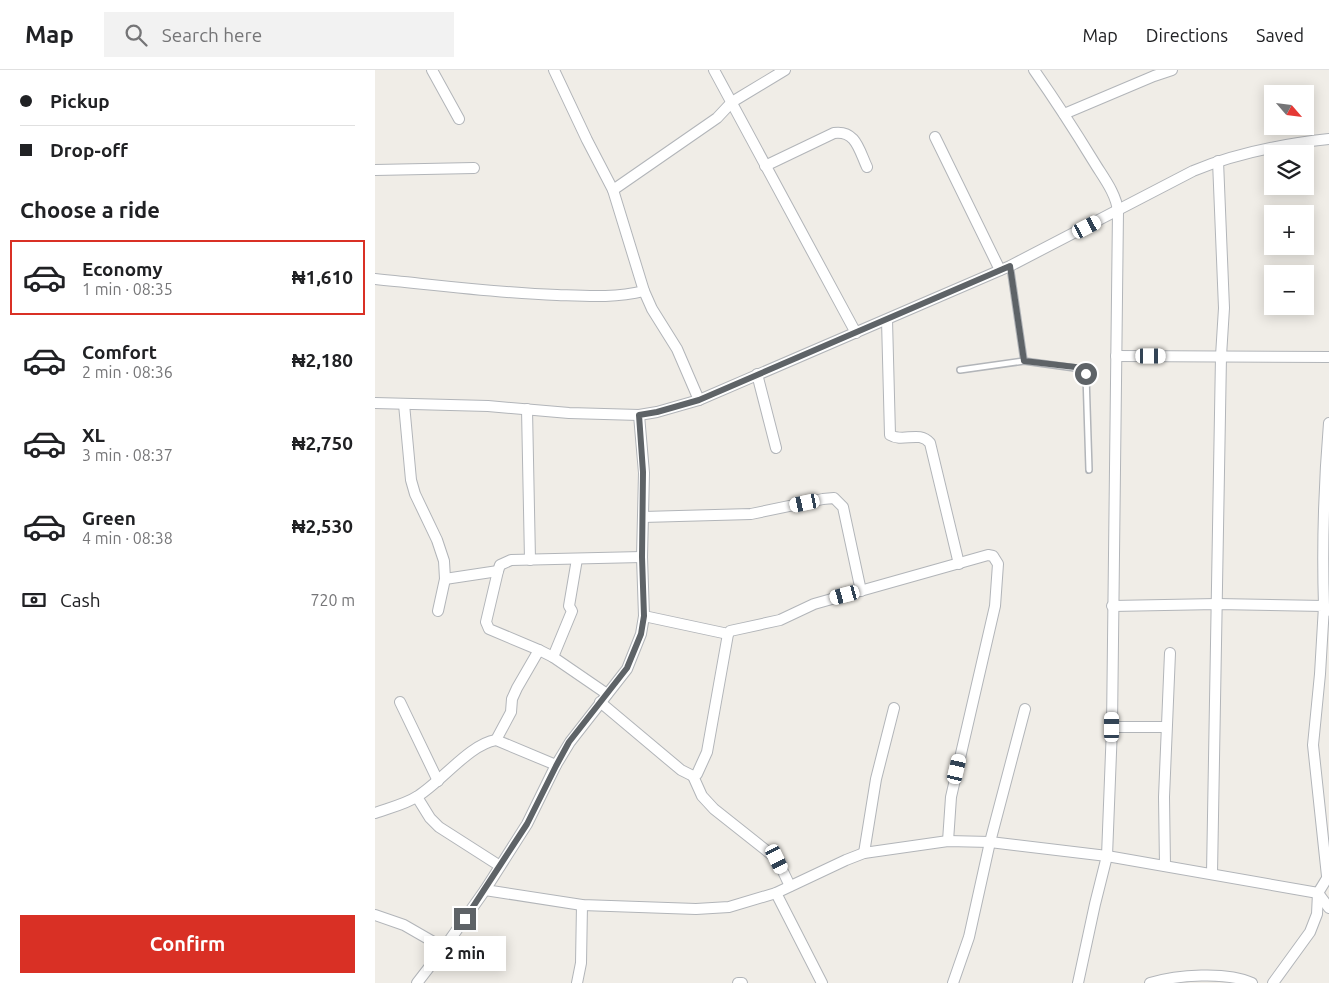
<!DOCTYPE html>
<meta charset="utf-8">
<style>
:root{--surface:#fff;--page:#f2f2f2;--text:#202124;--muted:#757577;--line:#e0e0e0;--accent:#d93025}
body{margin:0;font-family:Ubuntu,sans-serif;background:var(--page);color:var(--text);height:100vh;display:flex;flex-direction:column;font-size:19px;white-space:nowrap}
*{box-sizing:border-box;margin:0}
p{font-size:16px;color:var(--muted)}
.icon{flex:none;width:28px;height:28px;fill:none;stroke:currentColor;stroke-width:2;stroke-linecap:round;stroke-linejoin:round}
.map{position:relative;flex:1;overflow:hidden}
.side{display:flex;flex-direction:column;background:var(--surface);width:375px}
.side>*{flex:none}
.banner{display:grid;align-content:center;height:110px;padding:0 20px;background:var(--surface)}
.needle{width:32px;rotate:118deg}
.tools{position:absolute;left:889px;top:15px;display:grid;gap:10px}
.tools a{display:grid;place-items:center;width:50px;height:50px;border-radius:0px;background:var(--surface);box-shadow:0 2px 12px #0003;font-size:25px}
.end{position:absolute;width:22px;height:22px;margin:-11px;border:6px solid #5e6367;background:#fff;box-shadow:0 0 0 2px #fff}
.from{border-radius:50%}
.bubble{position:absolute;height:35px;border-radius:0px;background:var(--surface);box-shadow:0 2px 12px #0003;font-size:16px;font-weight:700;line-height:35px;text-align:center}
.car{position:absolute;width:15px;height:30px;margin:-15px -8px;border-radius:6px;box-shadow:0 0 4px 1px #0007;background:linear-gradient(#fff 24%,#345 0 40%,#fff 0 76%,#345 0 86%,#fff 0)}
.banner b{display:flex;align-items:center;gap:18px;height:48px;font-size:19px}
.banner b+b{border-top:1px solid var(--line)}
.banner i{width:12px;height:12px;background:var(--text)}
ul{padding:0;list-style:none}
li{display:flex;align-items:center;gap:15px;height:75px;margin:0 10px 8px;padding:0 10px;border:2px solid transparent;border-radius:0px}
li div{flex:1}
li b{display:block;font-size:19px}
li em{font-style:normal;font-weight:700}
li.active{border-color:var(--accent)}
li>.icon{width:45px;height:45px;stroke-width:1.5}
h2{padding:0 20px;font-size:22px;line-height:60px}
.pay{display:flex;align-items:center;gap:12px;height:55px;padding:0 20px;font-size:19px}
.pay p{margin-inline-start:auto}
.button{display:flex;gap:10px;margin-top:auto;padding:10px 20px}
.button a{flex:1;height:58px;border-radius:0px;background:var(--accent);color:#fff;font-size:20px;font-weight:700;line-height:58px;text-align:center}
header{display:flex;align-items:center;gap:30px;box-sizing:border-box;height:70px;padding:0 25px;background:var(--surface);border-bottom:1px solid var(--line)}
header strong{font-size:24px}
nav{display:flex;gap:28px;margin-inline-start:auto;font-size:18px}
.search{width:350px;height:45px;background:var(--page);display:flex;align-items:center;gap:12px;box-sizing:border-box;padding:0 18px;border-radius:0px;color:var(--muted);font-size:19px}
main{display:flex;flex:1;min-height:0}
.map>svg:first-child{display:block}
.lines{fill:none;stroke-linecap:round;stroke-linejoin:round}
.lane-casing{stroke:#b2b5b9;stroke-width:8}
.street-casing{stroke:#b2b5b9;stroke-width:12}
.lane{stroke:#fff;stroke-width:5}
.street{stroke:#fff;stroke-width:10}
.route{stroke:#5e6367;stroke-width:6}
</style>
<header>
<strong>Map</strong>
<div class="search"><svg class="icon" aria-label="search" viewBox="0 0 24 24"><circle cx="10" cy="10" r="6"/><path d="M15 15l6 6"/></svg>Search here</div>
<nav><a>Map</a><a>Directions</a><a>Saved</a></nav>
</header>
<main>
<section class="side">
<div class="banner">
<b><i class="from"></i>Pickup</b>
<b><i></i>Drop-off</b>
</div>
<h2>Choose a ride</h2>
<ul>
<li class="active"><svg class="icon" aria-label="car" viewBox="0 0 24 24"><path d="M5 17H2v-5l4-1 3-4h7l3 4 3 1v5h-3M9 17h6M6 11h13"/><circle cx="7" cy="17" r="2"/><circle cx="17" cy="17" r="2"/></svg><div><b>Economy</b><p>1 min · 08:35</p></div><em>₦1,610</em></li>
<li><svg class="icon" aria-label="car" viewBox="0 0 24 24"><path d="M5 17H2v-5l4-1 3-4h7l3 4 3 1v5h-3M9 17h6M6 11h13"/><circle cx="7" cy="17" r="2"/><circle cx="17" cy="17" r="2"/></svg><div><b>Comfort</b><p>2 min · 08:36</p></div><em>₦2,180</em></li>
<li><svg class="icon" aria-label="car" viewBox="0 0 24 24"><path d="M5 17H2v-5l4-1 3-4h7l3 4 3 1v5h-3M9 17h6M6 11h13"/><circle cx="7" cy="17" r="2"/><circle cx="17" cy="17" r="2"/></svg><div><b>XL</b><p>3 min · 08:37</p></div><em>₦2,750</em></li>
<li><svg class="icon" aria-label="car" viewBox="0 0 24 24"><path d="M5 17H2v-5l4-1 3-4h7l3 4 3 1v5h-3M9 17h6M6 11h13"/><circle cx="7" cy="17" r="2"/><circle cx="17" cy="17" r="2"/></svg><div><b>Green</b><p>4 min · 08:38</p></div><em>₦2,530</em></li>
</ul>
<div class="pay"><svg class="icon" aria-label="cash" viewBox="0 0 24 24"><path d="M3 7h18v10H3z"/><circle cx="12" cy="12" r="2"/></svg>Cash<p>720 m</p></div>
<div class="button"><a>Confirm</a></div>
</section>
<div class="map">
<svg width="954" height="913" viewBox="0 0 954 913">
<rect width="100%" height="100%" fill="#f0ede7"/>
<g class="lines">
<defs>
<g id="lane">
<polyline points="635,196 649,291"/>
<polyline points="585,300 649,291 707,299 711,305 714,400"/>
</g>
<g id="street">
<polyline points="57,0 84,49"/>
<polyline points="179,0 212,70 238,120 269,221 277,239 302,279 324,330"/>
<polyline points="339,0 481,263"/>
<path d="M 659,0 C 680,30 700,61 719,92 C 728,107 741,123 743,141 L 737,657 L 732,786 L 720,834 L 703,913"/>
<polyline points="689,44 779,6 797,0"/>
<polyline points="560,67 625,200"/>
<path d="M 390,96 L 459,63 C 481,60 484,80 492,97"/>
<polyline points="0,100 99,98"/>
<polyline points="238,120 342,48 357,32 410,0"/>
<path d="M 0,209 C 61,215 121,223 182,225 C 212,226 240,228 269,221"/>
<path d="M 512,250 L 515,365 C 528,373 544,360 555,373 L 584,494"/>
<polyline points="741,286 954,287"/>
<polyline points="382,304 401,378"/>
<path d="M 0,333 L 113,336 L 194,343 L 264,345 L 282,342 L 324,330 L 635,196 L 818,101 C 861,83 908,74 954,69"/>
<polyline points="29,334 36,410 40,424 62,470 69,491 70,509 63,541"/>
<polyline points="152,339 155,490"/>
<polyline points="268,447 376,444 448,429 459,428 468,437 486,521"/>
<polyline points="70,509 123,501"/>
<polyline points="737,536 842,534 949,536 945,604 938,675 952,806"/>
<path d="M 952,541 L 949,536 C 947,475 949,414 954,353"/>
<polyline points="269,546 353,564 355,561 405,550 439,534 613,485 618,486 623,494 620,536 576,727 573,771"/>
<polyline points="178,587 197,541 194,536 202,489"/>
<polyline points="232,624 178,587 164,580 114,559 111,552 123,501 125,495 136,490 267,487"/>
<polyline points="25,632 63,711"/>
<polyline points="225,632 306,700 318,706 322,704 332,682 353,564"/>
<polyline points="737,657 791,657"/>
<polyline points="121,670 136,642 137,629 142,618 164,580"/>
<polyline points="318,706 327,726 339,739 402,789 415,816"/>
<polyline points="42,727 55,748 64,757 125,796"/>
<path d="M 0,743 C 14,738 31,734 43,726 C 67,711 95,674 121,670 L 181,695"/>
<polyline points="489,783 501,709 519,638"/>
<polyline points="790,796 789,727 795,583"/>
<polyline points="837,804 846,286 849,238 843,91"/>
<polyline points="110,820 207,835 321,839 354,837 401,823 471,790 489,783 573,771 615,772 732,786 943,823 954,838"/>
<polyline points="401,823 447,913"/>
<polyline points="0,845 29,855 69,878"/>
<polyline points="42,913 69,878 110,820 152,754 181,695 195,672 252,599 266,564 269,546 267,487 269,403 264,345"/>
<polyline points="202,913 206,893 207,835"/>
<polyline points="363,913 367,913"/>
<polyline points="578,913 594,867 615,772 650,639"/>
<path d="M 775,913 C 802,905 851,901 877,913"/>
<polyline points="898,913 935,862 942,844 943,823 954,805"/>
</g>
</defs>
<use href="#lane" class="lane-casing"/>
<use href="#street" class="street-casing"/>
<use href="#lane" class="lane"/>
<use href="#street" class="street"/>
</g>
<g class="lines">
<polyline class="route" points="90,849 152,754 181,696 194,672 252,598 266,564 269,546 267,487 268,402 264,345 282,342 324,330 635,196 649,291 700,297 707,299 711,304"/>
</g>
</svg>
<div class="tools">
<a><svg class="needle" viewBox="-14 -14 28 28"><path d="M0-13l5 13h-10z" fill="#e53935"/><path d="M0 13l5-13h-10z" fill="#757577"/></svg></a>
<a><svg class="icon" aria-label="layers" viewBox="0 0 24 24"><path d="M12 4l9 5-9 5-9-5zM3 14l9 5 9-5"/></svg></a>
<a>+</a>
<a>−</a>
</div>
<i class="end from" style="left:711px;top:304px"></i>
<i class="end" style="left:90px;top:849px"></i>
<div class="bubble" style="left:49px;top:866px;width:82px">2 min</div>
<i class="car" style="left:712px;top:157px;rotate:63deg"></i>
<i class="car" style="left:776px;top:286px;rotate:90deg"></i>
<i class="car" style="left:430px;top:433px;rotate:258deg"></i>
<i class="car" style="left:470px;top:525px;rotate:255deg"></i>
<i class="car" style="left:737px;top:657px;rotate:0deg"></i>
<i class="car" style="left:582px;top:699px;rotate:13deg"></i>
<i class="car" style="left:402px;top:789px;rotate:154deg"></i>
</div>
</main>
